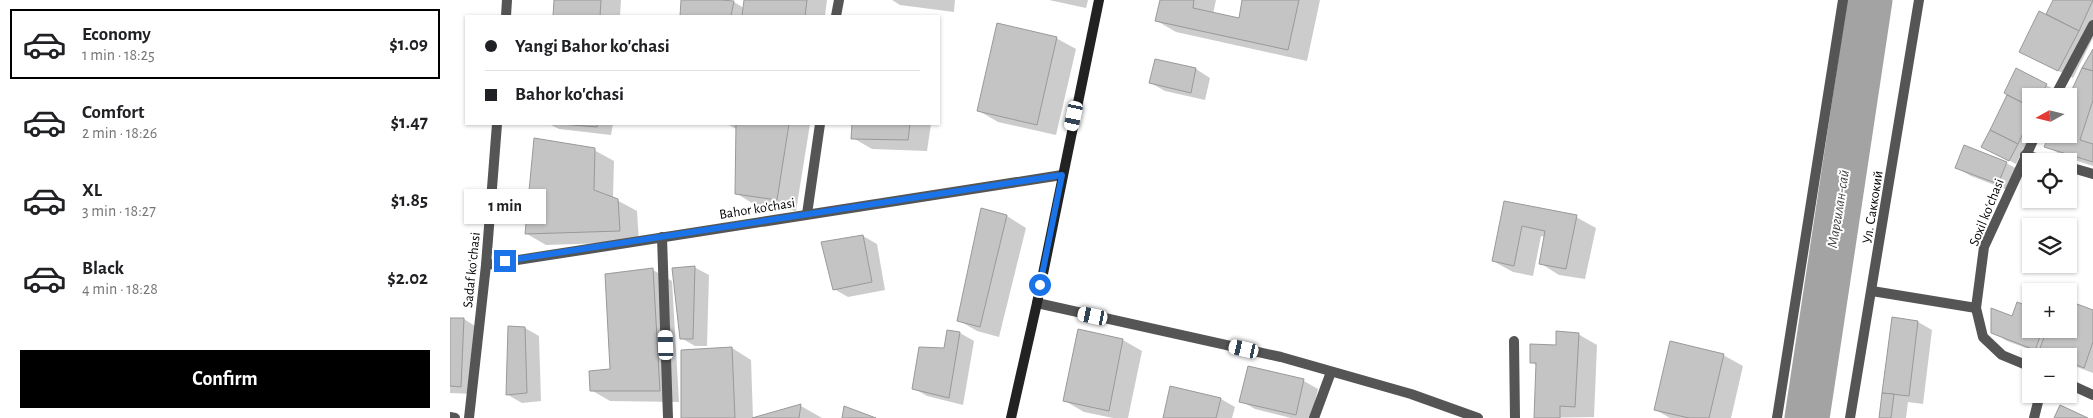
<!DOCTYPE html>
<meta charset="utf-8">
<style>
:root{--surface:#fff;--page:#f2f2f2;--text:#202124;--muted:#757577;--line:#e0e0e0;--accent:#000}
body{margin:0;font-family:"Alegreya Sans",sans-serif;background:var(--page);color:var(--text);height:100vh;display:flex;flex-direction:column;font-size:19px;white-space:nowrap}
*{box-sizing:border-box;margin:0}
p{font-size:16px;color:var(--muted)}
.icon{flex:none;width:28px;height:28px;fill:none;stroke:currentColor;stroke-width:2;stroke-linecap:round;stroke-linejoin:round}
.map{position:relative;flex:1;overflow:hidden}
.panel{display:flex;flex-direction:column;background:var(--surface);width:450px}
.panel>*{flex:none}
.guide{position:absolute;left:15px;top:15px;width:475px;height:110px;border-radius:0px;box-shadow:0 1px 4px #0004;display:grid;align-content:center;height:110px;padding:0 20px;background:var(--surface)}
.needle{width:32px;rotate:262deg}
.fabs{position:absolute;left:1572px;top:88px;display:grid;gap:10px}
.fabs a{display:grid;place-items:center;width:55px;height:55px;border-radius:0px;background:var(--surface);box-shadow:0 1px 4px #0004;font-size:25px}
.end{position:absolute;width:22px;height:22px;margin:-11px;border:6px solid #1a73e8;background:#fff;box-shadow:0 0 0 2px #fff}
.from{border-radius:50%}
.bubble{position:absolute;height:35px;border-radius:0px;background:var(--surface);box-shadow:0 1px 4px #0004;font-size:16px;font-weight:700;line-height:35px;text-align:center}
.car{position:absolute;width:15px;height:30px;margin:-15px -8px;border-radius:6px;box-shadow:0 0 4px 1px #0007;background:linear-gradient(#fff 24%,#345 0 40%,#fff 0 76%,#345 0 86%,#fff 0)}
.guide b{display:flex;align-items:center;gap:18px;height:48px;font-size:19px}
.guide b+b{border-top:1px solid var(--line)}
.guide i{width:12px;height:12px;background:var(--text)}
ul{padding:9px 0 0;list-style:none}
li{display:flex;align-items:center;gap:15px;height:70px;margin:0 10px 8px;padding:0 10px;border:2px solid transparent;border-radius:0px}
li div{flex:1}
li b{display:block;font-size:19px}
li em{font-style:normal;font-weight:700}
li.current{border-color:var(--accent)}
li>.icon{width:45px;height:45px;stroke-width:1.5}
.primary-button{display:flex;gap:10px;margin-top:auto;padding:10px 20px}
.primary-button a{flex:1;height:58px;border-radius:0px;background:var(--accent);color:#fff;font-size:20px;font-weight:700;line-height:58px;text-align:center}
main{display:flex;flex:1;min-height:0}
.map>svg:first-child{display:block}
.shadow{fill:#0003}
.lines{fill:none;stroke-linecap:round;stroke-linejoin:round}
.river{stroke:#a3a3a3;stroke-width:45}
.building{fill:#c4c4c4;stroke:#999}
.lane{stroke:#555;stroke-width:10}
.street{stroke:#555;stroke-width:10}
.secondary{stroke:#222;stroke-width:10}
.route{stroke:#1a73e8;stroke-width:6}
.labels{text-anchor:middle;stroke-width:4;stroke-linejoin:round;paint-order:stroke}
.street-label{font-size:14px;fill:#000;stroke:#fff}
.water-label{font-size:15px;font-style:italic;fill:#444;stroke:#fff}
</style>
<main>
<section class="panel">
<ul>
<li class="current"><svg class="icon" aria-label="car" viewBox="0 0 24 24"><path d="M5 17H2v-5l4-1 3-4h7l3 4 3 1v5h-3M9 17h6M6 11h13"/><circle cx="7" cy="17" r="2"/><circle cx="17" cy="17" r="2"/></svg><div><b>Economy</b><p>1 min · 18:25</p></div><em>$1.09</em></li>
<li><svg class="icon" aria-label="car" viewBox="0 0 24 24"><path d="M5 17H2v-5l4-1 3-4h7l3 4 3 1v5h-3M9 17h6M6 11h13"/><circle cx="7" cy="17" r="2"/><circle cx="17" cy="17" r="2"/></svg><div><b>Comfort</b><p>2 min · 18:26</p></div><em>$1.47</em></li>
<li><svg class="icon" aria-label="car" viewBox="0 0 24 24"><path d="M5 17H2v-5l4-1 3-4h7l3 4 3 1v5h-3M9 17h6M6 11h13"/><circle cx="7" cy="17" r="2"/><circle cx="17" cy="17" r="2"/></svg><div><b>XL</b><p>3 min · 18:27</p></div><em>$1.85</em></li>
<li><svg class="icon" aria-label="car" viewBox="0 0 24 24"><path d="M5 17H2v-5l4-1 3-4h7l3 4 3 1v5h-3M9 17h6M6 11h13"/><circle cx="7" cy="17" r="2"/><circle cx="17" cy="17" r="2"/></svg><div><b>Black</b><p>4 min · 18:28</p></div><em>$2.02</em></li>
</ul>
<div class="primary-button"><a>Confirm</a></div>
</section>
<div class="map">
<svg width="1643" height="418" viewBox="0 0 1643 418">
<rect width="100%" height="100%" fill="#fff"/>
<g class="shadow">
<polygon points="106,0 171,0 170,16 104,16"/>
<polygon points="232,0 284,2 294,8 295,0 377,0 375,16 232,16"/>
<polygon points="442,0 505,0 504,12 450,5"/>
<polygon points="599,0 638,0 636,8"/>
<polygon points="711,0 766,0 763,14 790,20 794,0 870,0 857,61 726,32 707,21"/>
<polygon points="1604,0 1643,0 1643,38 1623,78 1584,59 1596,16"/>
<polygon points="606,38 626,49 606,135 548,122 529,111"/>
<polygon points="1643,52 1643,166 1615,157 1596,146 1602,134 1619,134 1619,99"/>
<polygon points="706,60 746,69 760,78 755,100 715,91 701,83"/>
<polygon points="1567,70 1611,93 1609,96 1581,96 1581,134 1566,164 1533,147 1559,95"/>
<polygon points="99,124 163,124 161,135 109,129"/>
<polygon points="277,124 360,124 346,211 305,205 286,193 288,130"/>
<polygon points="403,124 481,124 477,151 422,149 403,138"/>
<polygon points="144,150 164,161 163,198 187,211 189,242 96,245 77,234"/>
<polygon points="1556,163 1571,171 1563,192 1521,176 1507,168"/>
<polygon points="1055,202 1126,217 1146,228 1135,279 1109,275 1090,263 1095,237 1091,236 1083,276 1063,272 1043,261"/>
<polygon points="557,216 576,228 549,337 527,331 508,320"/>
<polygon points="413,236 427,244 435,290 398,297 384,289"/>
<polygon points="244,267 259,275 257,346 245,346 231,338"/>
<polygon points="203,270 222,281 229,402 160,401 141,390 161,370 156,276"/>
<polygon points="1619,302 1643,311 1643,373 1619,364 1619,356 1598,356 1557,341 1542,332 1563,318 1568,303 1581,308 1581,329 1619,329"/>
<polygon points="0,319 14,319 28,328 24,394 0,393"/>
<polygon points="1443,319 1468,322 1482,330 1473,404 1458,402 1456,418 1430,418"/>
<polygon points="75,328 89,336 91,401 72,403 58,395"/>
<polygon points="629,331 673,340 692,351 678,418 663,418 634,412 615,401"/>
<polygon points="510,333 524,341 513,405 477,396 463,388"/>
<polygon points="1128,334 1147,345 1144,417 1086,418 1088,366 1081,362"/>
<polygon points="282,348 301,360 303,418 232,418"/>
<polygon points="1273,355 1293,366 1281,418 1220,418 1206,410"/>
<polygon points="799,367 854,381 868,389 861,418 841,418 805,409 791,401"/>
<polygon points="771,399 785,407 782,418 714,418"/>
<polygon points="351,406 372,418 307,418"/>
</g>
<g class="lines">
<polyline class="river" points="1357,418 1420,0"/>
</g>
<g class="building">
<polygon points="104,0 151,0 150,16 103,16"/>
<polygon points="231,0 271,0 284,1 281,16 230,16"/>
<polygon points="294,0 357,0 355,16 292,16"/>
<polygon points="710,0 744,0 743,8 789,18 792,0 849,0 838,50 705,21"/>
<polygon points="1603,0 1643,0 1629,31 1596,14"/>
<polygon points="1589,11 1629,31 1608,71 1569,52"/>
<polygon points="547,23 607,37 587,125 527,111"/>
<polygon points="1643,49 1643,71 1632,68"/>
<polygon points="705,59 746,68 741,93 699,83"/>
<polygon points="1566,68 1597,84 1591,96 1581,96 1581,107 1554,93"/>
<polygon points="1632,68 1643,71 1643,100 1630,140 1643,144 1643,162 1594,147 1600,134 1619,134 1619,96"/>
<polygon points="1557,95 1581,107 1581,116 1568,144 1540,130"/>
<polygon points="111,124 148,124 147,127"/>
<polygon points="283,124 339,124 327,200 285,194 286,124"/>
<polygon points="402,124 460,124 458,140 401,139"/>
<polygon points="1540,130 1568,144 1559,161 1531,147"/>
<polygon points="84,138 145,148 144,190 168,199 170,231 75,234"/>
<polygon points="1514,145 1557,162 1548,184 1505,168"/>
<polygon points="1054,201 1127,215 1116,269 1089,264 1095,231 1072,226 1064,266 1042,261"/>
<polygon points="531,208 557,215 530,327 507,321"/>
<polygon points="413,235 422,282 383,290 371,242"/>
<polygon points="245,266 243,339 230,339 222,268"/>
<polygon points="203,268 210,391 140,391 139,371 160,369 155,274"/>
<polygon points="1619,301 1643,310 1643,342 1634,368 1619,362 1619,356 1603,356 1589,351 1597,329 1619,329"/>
<polygon points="1567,302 1581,307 1581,329 1593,329 1585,350 1541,333 1541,308 1562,316"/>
<polygon points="1442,317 1468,321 1459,396 1432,393"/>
<polygon points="0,318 14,318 11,387 0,386"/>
<polygon points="58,326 75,327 77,393 56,395"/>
<polygon points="628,329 673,339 659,411 613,401"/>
<polygon points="497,330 510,332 499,398 462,389 469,347 494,348"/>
<polygon points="1106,331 1129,333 1125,407 1110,406 1110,418 1084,418 1086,363 1080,363 1080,344 1106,345"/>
<polygon points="1220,341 1274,354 1259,418 1239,418 1204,410"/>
<polygon points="282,347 285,418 231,418 231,350"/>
<polygon points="798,366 854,379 846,415 789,402"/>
<polygon points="720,386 771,398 766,418 713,418"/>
<polygon points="1432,393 1444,394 1441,418 1429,418"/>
<polygon points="351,404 349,418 302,418"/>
<polygon points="1610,405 1638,418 1604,418"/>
<polygon points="394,406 426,418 392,418"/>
</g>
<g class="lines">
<g class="lane">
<polyline points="1422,291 1526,308"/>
<polyline points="587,303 831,357 961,394 1028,418"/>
<polyline points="1064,341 1065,418"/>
<polyline points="864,418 881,372"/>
<polyline points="1327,418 1393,0"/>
</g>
<g class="street">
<polyline points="56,16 57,0"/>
<polyline points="386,16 389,0"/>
<polyline points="1605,96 1643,25"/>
<polyline points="1575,155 1597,161"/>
<polyline points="1619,167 1643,174"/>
<polyline points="357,214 370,124"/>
<polyline points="212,237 218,418"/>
<polyline points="36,265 612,175"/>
<polyline points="1581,367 1552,355 1533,337 1526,308 1534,247 1586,134"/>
<polyline points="1619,384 1643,395"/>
<polyline points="0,417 5,418"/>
<polyline points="19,418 36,265 47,124"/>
<polyline points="1400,418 1469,0"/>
<polyline points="1584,418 1590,394"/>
</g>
<polyline class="secondary" points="561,418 587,303 649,0"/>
</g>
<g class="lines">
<polyline class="route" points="55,261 612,175 590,285"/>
</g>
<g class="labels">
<g class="street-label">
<text transform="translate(1422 207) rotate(-81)" y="5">Ул. Саккокий</text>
<text transform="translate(307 208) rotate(-9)" y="5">Bahor ko'chasi</text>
<text transform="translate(1536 212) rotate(-68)" y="5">Soxil koʻchasi</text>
<text transform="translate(21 270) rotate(-84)" y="5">Sadaf koʻchasi</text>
</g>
<g class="water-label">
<text transform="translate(1388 209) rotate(-81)" y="5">Маргилан-сай</text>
</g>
</g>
</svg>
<div class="fabs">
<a><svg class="needle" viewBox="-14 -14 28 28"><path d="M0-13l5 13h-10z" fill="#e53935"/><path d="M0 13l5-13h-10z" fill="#757577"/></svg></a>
<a><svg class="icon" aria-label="locate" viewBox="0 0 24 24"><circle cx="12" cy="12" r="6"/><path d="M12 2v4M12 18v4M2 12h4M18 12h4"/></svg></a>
<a><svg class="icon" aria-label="layers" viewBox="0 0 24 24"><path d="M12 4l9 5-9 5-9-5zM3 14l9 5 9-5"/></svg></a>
<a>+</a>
<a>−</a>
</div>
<i class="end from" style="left:590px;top:285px"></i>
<i class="end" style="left:55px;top:261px"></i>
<div class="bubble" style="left:14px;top:189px;width:82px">1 min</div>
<i class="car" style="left:624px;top:116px;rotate:192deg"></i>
<i class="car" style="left:643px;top:316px;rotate:282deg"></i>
<i class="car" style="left:216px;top:345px;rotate:358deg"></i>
<i class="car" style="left:794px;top:349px;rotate:283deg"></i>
<div class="guide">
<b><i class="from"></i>Yangi Bahor ko'chasi</b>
<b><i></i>Bahor ko'chasi</b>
</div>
</div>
</main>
